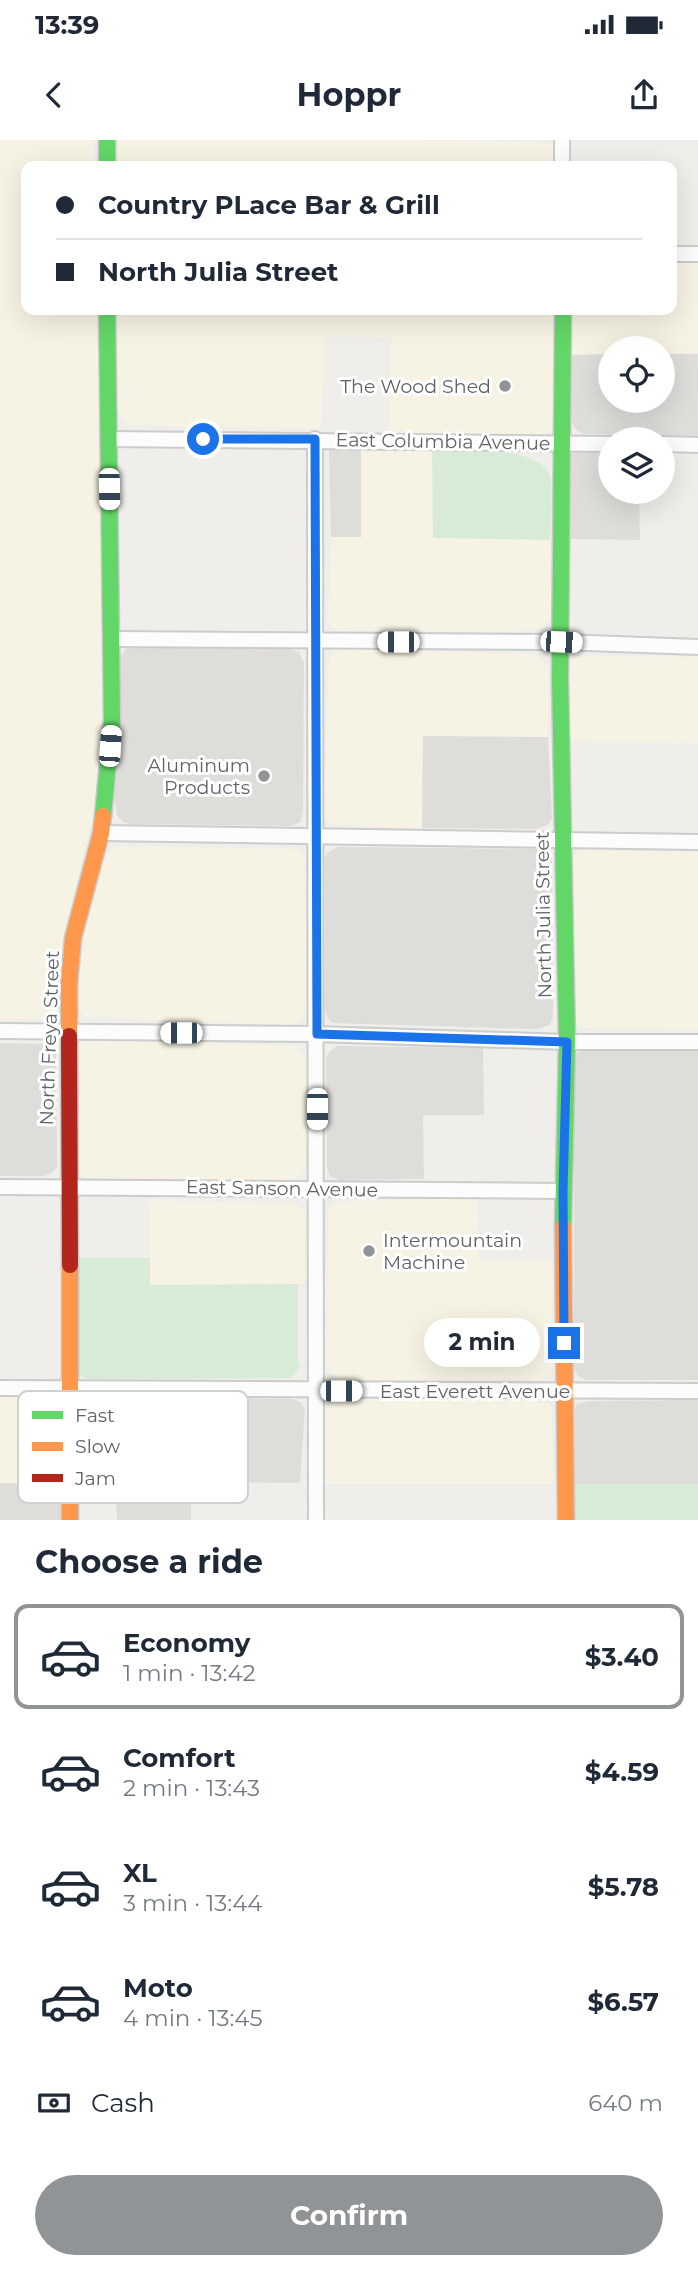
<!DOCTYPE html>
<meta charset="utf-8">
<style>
:root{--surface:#fff;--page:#f6f6f7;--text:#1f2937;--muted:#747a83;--line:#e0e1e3;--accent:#919496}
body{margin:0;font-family:Montserrat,sans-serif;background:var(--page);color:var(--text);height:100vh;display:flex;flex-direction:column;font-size:26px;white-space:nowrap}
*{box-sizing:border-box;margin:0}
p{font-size:23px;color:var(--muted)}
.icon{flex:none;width:38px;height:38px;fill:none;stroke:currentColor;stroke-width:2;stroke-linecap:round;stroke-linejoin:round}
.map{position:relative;height:1380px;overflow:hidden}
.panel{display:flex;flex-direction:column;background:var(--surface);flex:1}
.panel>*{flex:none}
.top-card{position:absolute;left:21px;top:21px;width:656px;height:154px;border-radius:14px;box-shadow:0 7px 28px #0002;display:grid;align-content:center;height:154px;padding:0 35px;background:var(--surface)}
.buttons{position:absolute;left:598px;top:196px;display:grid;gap:14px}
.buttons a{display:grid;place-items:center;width:77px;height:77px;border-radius:50%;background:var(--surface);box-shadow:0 7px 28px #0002;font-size:35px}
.end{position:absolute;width:32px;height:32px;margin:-16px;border:9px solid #1a73e8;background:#fff;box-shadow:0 0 0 4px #fff}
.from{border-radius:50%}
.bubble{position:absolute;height:49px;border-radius:24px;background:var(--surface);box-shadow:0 7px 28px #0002;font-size:23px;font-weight:700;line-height:49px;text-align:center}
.car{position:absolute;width:21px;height:42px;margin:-21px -10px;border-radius:9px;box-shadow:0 0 5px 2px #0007;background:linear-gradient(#fff 24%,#345 0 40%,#fff 0 76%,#345 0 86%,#fff 0)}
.top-card b{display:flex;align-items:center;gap:24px;height:66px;font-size:26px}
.top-card b+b{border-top:2px solid var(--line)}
.top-card i{width:18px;height:18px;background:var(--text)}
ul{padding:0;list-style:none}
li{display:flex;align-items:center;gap:21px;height:105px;margin:0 14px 10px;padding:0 21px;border:4px solid transparent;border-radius:14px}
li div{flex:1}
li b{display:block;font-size:26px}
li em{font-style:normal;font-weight:700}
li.active{border-color:var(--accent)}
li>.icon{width:63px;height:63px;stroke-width:1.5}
h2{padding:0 35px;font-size:32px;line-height:84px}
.pay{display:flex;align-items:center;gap:18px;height:77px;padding:0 35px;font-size:26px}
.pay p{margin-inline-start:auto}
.cta{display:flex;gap:14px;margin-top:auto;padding:14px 35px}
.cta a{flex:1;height:80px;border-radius:42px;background:var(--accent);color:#fff;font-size:28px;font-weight:700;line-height:80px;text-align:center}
.status{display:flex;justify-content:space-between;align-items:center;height:49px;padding:0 35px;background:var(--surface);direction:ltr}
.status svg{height:19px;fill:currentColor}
header{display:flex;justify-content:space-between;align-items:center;height:91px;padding:0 35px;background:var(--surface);font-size:32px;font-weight:700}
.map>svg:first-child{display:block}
.commercial{fill:#f7f3e4}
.industrial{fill:#dfddda}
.green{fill:#d8ebd6}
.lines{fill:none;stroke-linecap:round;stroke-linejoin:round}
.street-casing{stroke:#cbcccc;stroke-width:18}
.fast-casing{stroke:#cacacb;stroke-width:19}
.slow-casing{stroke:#cacacb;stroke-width:19}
.jam-casing{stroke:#cacacb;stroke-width:19}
.street{stroke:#fdfcfc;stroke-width:14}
.fast{stroke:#63d668;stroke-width:16}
.slow{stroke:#ff974d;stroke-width:16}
.jam{stroke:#b3261e;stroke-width:16}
.route{stroke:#1a73e8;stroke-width:9}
.poi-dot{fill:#919496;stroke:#fff;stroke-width:2.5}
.labels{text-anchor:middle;stroke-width:6;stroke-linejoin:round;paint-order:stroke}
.poi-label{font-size:19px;fill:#5f6368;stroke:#fff;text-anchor:end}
.street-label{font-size:19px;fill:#5f6368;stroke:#fff}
.key{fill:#fff;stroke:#cfd0d2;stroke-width:2}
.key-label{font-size:19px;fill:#5f6368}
</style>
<div class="status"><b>13:39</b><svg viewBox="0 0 49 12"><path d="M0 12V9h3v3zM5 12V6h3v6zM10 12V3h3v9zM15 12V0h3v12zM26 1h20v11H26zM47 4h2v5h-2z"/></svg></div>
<header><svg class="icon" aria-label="back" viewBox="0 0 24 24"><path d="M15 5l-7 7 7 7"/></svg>Hoppr<svg class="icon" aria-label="share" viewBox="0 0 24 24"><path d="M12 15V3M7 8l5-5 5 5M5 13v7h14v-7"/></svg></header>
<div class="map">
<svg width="698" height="1380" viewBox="0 0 698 1380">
<rect width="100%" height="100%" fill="#efeeea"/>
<g class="commercial">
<polygon points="0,0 94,0 94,26 26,26 26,170 97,170 102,388 102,574 96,664 65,790 58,870 51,877 37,879 0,879"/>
<polygon points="118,0 417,0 554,3 553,26 118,26"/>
<polygon points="672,118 698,119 698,213 663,214 663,208 611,208 611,214 571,215 571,170 672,170"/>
<polygon points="117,170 555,170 553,286 547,294 534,298 390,293 391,198 325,196 321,288 132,285 122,279 118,270"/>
<polygon points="361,306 432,306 433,398 550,400 551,477 548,483 540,489 523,491 338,491 333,488 328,481 331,397 361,397"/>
<polygon points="342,509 532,514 539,516 549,529 548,597 423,596 422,688 334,685 327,682 324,675 329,520 332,514"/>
<polygon points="582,516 698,517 698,603 569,601 569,523 572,517"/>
<polygon points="114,706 297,709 305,719 305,872 302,879 289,886 84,876 77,866 77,852 85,792 99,724"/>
<polygon points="584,710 698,712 698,890 584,888 578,886 575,881 573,724 574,715"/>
<polygon points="88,899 295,906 305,918 305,1028 303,1033 291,1040 93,1040 79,1035 74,1023 78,905"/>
<polygon points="462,1057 477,1058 479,1121 552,1121 551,1233 541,1240 338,1239 333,1235 326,1224 328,1071 332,1065 339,1062"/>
<polygon points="149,1061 294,1063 303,1070 305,1076 305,1141 302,1144 150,1145"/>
<polygon points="0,1253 55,1254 62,1262 61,1344 0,1343"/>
<polygon points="512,1257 550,1264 552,1270 553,1344 322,1344 326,1273 330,1264 337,1260"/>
</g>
<g class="industrial">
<polygon points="611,214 611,261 663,261 663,214 698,214 698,296 584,294 576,289 571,281 571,215"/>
<polygon points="361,306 361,397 331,397 329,311 333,308"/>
<polygon points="574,308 611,308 611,352 639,352 640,400 567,399 569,315"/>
<polygon points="136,505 291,509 299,512 304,523 303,672 300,682 291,686 131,684 123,682 117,675 114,656 119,518 127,507"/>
<polygon points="423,596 548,597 552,678 548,685 536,689 422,688"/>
<polygon points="338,707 538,709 547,712 552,718 552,728 553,876 550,885 538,889 332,883 327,877 325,868 325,718 328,712"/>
<polygon points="0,903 49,904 54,908 56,914 57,1027 52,1033 44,1036 0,1036"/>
<polygon points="338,906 483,908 484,975 423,975 424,1039 339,1040 330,1036 327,1028 326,917 330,911"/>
<polygon points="698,909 698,1240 586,1240 577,1235 574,1228 574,920 577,913 584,910"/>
<polygon points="209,1258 292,1259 300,1262 305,1269 300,1343 209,1342"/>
<polygon points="698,1260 698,1344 575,1344 575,1269 577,1264 588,1261"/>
<polygon points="0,1343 61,1344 61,1380 0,1380"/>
<polygon points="191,1352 191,1380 117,1380 116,1353"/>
</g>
<g class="green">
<path d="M 432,306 C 459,309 538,306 549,334 C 554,346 550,385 550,400 L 433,398 Z"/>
<polygon points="75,1118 150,1118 150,1145 298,1144 298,1222 301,1225 291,1238 87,1239 80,1235 76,1227"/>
<rect x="575" y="1344" width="123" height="36"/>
</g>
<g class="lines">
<defs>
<g id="street">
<polyline points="562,0 562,26"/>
<polyline points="672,114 698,114"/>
<polyline points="108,299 611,304"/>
<polyline points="315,299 316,1380"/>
<polyline points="663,304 698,305"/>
<polyline points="111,499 561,502 698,507"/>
<polyline points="101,693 698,702"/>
<polyline points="0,891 316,894 567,902 698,902"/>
<polyline points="0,1047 563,1051"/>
<polyline points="0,1248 698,1251"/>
</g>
<g id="fast">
<polyline points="107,0 107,26"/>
<polyline points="563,170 560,539 567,902 563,1087"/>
<polyline points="103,676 112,580 107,170"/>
</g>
<g id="slow">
<polyline points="69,896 69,844 73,798 101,693 103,676"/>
<polyline points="563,1087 566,1380"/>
<polyline points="70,1125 70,1380"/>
</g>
<polyline id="jam" points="69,896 70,1125"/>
</defs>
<use href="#street" class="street-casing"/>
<use href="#fast" class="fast-casing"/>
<use href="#slow" class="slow-casing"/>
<use href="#jam" class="jam-casing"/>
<use href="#street" class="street"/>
<use href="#fast" class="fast"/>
<use href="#slow" class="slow"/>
<use href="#jam" class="jam"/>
</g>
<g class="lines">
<polyline class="route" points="203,299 315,299 317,894 567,902 563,1051 564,1203"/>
</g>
<g class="poi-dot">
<circle cx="505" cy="246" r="7"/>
<circle cx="264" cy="636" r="7"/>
<circle cx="369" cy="1111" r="7"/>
</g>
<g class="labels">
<g class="poi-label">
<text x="491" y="253">The Wood Shed</text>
<text x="250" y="632">Aluminum<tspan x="250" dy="22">Products</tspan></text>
<text x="383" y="1107" text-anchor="start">Intermountain<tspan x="383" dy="22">Machine</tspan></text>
</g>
<g class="street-label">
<text transform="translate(443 301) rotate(1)" y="7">East Columbia Avenue</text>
<text transform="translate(543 775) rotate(-91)" y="7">North Julia Street</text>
<text transform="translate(49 898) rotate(-88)" y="7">North Freya Street</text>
<text transform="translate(282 1048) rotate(1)" y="7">East Sanson Avenue</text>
<text x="475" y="1258">East Everett Avenue</text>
</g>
</g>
<rect x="18" y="1251" width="230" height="112" rx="10" class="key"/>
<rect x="32" y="1271" width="31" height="8" fill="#63d668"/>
<rect x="32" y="1302" width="31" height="9" fill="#ff974d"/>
<rect x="32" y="1334" width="31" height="8" fill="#b3261e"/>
<g class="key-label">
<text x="75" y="1282">Fast</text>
<text x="75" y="1313">Slow</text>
<text x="75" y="1345">Jam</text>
</g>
</svg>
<div class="buttons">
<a><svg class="icon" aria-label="locate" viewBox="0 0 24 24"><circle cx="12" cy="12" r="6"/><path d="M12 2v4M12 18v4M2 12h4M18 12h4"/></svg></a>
<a><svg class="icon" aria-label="layers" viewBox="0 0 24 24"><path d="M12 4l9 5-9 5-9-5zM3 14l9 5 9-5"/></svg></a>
</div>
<i class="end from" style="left:203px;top:299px"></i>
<i class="end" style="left:564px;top:1203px"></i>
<div class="bubble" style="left:424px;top:1178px;width:116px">2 min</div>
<i class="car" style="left:109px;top:349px;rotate:179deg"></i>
<i class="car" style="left:398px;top:502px;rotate:270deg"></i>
<i class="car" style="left:561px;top:502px;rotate:92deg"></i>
<i class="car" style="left:110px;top:606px;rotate:4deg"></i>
<i class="car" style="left:181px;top:893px;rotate:270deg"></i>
<i class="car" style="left:317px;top:969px;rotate:180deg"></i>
<i class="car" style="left:341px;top:1251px;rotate:90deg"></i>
<div class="top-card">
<b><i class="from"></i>Country PLace Bar &amp; Grill</b>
<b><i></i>North Julia Street</b>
</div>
</div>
<section class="panel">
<h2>Choose a ride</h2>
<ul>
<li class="active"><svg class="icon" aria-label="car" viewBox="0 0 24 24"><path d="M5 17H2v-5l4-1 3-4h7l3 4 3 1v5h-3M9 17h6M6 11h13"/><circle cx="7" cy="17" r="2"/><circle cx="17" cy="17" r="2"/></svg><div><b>Economy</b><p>1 min · 13:42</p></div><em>$3.40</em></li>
<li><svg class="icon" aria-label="car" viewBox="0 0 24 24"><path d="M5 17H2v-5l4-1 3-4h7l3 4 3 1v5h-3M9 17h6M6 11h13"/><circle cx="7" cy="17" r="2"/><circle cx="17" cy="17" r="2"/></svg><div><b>Comfort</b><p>2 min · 13:43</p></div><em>$4.59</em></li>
<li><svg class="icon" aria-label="car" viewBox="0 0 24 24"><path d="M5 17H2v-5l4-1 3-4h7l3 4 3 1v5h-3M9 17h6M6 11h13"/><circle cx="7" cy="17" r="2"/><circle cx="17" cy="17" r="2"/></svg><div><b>XL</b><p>3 min · 13:44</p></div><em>$5.78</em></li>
<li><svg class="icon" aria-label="car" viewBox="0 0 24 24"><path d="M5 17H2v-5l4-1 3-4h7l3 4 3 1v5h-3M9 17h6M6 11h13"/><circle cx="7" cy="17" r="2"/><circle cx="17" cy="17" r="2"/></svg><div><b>Moto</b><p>4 min · 13:45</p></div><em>$6.57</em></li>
</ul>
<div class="pay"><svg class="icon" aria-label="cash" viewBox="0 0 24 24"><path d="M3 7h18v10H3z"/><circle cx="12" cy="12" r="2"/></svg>Cash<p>640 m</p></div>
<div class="cta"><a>Confirm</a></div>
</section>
